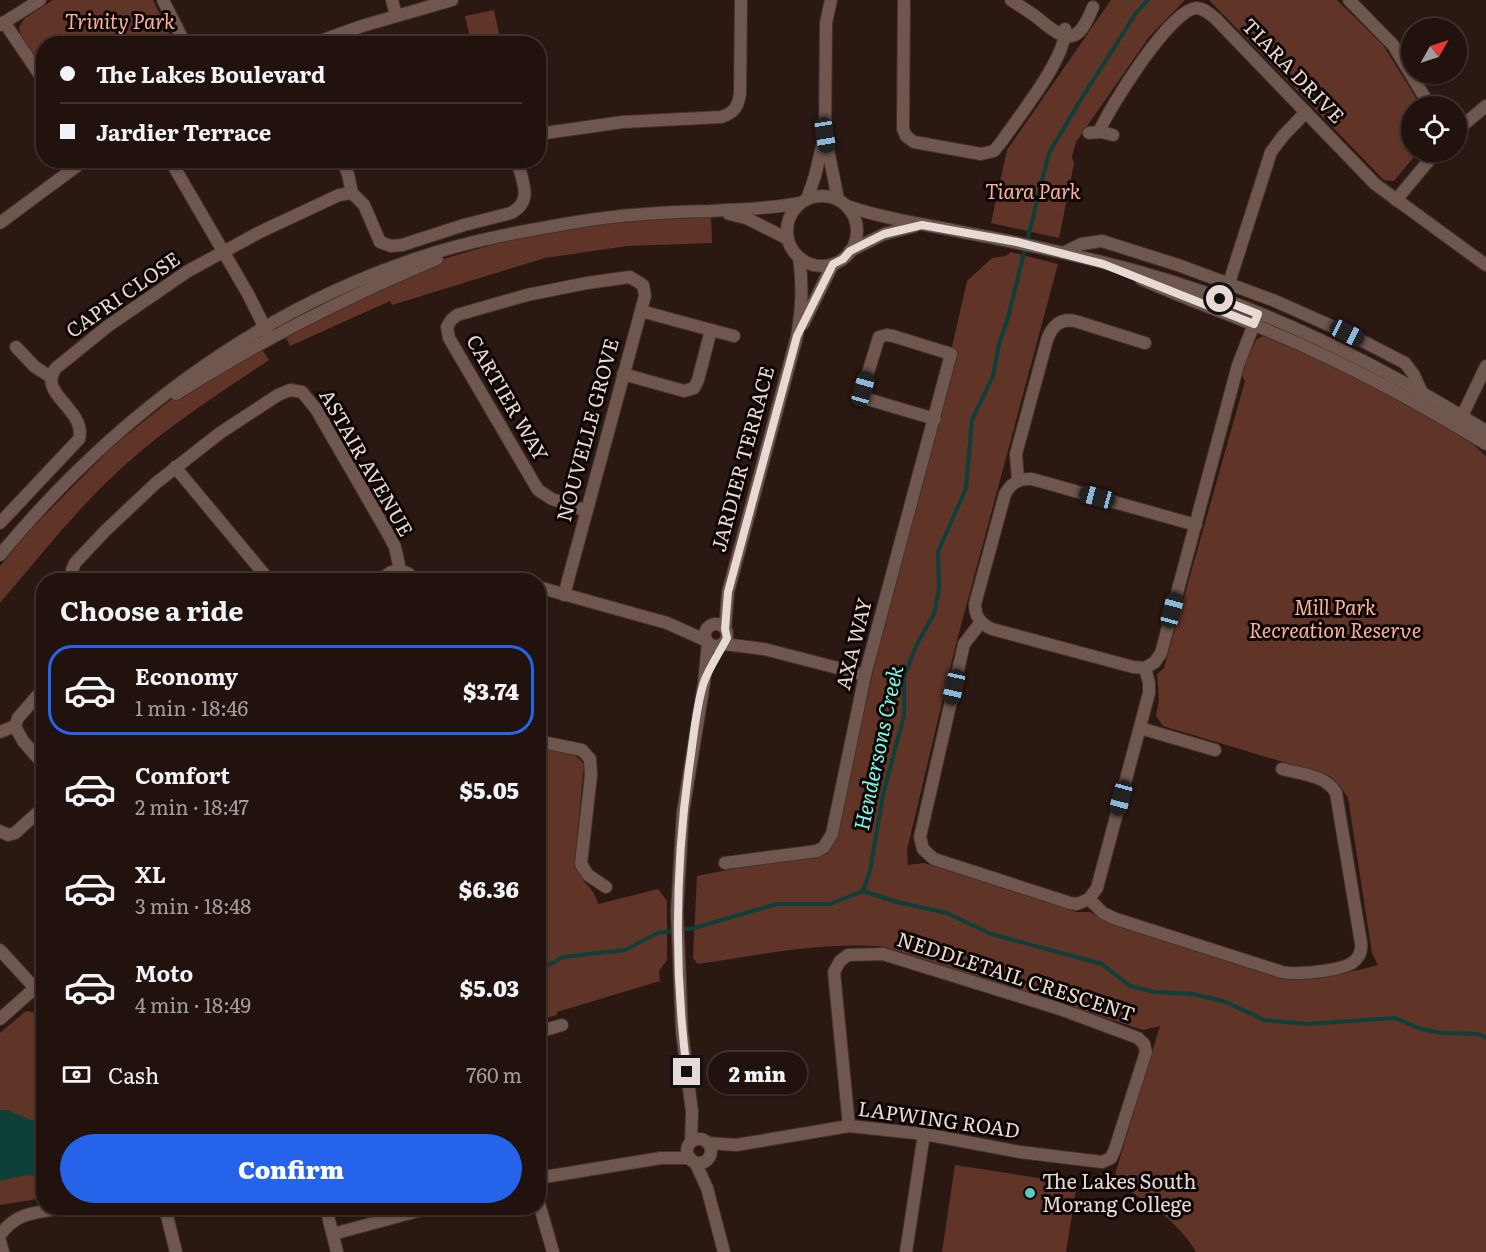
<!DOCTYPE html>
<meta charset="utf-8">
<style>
:root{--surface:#21120e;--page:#2d201c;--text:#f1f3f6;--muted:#a29e9e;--line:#3e322e;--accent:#2563eb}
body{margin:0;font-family:Literata,serif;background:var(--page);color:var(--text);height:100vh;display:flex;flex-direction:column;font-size:22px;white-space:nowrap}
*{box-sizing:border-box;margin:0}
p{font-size:20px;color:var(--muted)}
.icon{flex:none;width:33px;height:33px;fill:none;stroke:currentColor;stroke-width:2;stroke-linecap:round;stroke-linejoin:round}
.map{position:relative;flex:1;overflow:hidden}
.drawer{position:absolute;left:36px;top:573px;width:510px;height:642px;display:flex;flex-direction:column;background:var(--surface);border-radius:24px;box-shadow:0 2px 4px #0004,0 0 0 2px var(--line)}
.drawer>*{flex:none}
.banner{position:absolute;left:36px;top:36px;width:510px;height:132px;border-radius:24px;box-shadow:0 2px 4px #0004,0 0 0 2px var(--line);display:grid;align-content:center;height:132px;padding:0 24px;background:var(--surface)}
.needle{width:39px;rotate:51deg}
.controls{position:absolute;left:1401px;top:18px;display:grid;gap:12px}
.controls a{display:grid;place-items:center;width:66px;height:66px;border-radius:50%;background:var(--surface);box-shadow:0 2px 4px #0004,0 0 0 2px var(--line);font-size:30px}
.end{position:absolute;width:27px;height:27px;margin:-14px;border:8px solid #e7d9d4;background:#111;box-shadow:0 0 0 3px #111}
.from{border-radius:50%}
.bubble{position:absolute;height:42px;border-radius:21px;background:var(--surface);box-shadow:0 2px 4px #0004,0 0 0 2px var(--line);font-size:20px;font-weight:800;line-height:42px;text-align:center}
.car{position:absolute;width:18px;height:36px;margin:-18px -9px;border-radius:8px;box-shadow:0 0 4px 2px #0007;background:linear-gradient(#222 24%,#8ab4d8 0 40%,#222 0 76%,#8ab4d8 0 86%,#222 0)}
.banner b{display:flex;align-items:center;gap:21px;height:57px;font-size:22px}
.banner b+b{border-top:2px solid var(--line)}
.banner i{width:15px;height:15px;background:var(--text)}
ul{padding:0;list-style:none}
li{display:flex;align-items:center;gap:18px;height:90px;margin:0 12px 9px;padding:0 12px;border:3px solid transparent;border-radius:24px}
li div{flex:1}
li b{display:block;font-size:22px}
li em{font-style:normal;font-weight:800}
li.current{border-color:var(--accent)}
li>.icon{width:54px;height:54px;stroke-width:1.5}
h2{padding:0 24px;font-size:27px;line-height:72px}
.pay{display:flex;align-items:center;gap:15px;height:66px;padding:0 24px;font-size:22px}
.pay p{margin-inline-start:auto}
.primary-button{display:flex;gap:12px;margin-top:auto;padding:12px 24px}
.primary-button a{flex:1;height:69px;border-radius:36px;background:var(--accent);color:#fff;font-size:24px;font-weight:800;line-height:69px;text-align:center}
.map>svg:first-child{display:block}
.green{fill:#603426}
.water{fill:#0f3f39}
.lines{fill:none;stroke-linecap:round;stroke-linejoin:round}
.stream{stroke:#0f3f39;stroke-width:4}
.minor-casing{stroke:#42332f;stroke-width:14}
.minor{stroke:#6f564e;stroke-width:12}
.route{stroke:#e7d9d4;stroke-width:8}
.poi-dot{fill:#59cebe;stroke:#0e0604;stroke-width:2}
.labels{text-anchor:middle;stroke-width:6;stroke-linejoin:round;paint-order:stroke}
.park-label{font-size:20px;font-style:italic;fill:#fbb29a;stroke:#0e0604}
.street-label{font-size:20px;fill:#e7d9d4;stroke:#0e0604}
.poi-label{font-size:20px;fill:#e7d9d4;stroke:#0e0604;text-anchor:start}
.water-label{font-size:21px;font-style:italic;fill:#7af7e5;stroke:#0e0604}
</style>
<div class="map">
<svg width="1486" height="1252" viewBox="0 0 1486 1252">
<rect width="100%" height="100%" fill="#2c1812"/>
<g class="green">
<polygon points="53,0 153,0 174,43 44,44 43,70 21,35 19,27 24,19"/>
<polygon points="1111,0 1185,0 1149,37 1076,142 1072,157 1074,163 1059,238 991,223 1007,150"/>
<polygon points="1209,0 1337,0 1383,45 1421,106 1412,106 1412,152 1418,152 1394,181 1384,180 1381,177"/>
<polygon points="494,10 501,43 471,43 465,16"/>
<polygon points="711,216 712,243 627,246 545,258 392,305 390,301 290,346 284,333 443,259 495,244 566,229 639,219"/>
<path d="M 1011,252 L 1058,264 L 955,648 L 907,850 L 908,865 L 924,863 L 1077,912 L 1090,912 L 1107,922 L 1280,977 C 1312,982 1347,973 1378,965 L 1372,953 L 1348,798 L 1340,786 L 1330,776 L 1163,726 L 1156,716 L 1159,700 L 1157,674 L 1164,668 L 1245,381 L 1242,376 L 1247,359 L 1257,339 L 1265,335 L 1321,358 L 1460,432 L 1486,456 L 1486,1252 L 1196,1252 C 1177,1219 1144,1200 1113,1181 L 1160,1026 L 1143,1030 L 885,947 C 823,941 760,955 698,964 L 693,958 L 697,876 L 752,865 L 819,856 L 827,854 L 832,848 L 879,646 L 956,361 L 957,355 L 952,347 L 967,281 L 992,258 L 1006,256 Z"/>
<path d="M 260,347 L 269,360 C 220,393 169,425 125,465 C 79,506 40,556 0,603 L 0,566 L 33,527 L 112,447 L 173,398 Z"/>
<path d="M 539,747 C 554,750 576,750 584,765 L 575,859 C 577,883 594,884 598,904 L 658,889 L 667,901 L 667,960 L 659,971 L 660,981 L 557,1012 L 557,1015 L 539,1020 Z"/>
<polygon points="26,1011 36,1013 43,1023 43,1198 0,1205 0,1033"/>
<polygon points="955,1165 1077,1184 1066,1252 942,1252"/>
</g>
<polygon class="water" points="0,1110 7,1110 43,1125 43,1177 26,1175 0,1181"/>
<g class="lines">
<g class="stream">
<polyline points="863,891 897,902 947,913 991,934 1102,964 1130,986 1155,992 1193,994 1226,1002 1264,1020 1307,1024 1395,1018 1421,1029 1443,1033 1477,1034 1486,1037"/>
<polyline points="538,971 563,957 625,950 658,933 694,928 777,904 830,904 863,891 870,871 883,795 904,715 904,677 917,644 934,614 939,589 938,552 966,488 972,420 993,376 999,344 1007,321 1049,153 1080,101 1136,13 1148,0"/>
</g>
<defs>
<g id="minor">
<polyline points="163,0 185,44"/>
<polyline points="392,0 396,15"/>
<polyline points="831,0 826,23 825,135 838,199"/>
<path d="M 904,0 L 903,129 L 906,136 L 914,142 L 981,154 L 994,151 L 1002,141 C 1019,116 1067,57 1065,29"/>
<path d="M 1011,0 C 1020,6 1030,12 1039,19 C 1067,43 1078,45 1093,7"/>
<polyline points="1349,0 1393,45 1430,106"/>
<polyline points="4,22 44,81"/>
<polyline points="0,25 40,0"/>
<polyline points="312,44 362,26 452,0"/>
<polyline points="1456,131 1486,106"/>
<path d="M 1099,132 C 1109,108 1170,10 1196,8 C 1204,8 1210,14 1216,19 L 1375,184 L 1486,265"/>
<polyline points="1089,133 1101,132 1113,135"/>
<path d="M 538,134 L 623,122 L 721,117 C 734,113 738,107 740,94 L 741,0"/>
<polyline points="170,160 248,294 268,334"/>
<path d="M 342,160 L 348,174 L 352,193 L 364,205 L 380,242 L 391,246 L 402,245 L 464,225 L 511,213 C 534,201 522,181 517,160"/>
<circle cx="822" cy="231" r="35"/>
<polyline points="807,199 815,176 823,142"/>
<polyline points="1396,200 1436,152"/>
<path d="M 847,206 C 885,219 923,224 962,232 C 1022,243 1081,256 1140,272 C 1262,306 1379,364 1486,431"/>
<polyline points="729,214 746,218 788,239"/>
<polyline points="0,223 85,160"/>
<polyline points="850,251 884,234 915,226"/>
<polyline points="1063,253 1081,244 1102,241 1178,265 1275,301 1347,333 1405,363 1414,375 1422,393"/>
<path d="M 1141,279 C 1197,304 1255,323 1310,349 C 1371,377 1429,409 1486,444"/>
<polyline points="1229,283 1271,152 1283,136 1306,112"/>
<polyline points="803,324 833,264"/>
<polyline points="711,330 734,336"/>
<polyline points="16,347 35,367 51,377"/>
<polyline points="623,374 684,391 694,388 698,380 711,330 641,311"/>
<path d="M 176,394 C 259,341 346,297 437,259"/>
<polyline points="1455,420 1464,412 1486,366"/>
<polyline points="175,467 269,580"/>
<path d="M 1018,480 L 1016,454 L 1047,340 C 1052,326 1060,318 1075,321 L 1145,343"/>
<path d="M 0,523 L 79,439 C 87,409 36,394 56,368 L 108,326 L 188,271 L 260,232 L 339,195 L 352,193"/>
<path d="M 0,555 C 110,422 252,313 418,258 C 471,240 528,230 583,221 C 624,214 668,212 710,211 C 740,209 770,209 800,203"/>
<polyline points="400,570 409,574 415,580"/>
<polyline points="73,580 72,570 75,563 104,532 156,483 220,433 278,395 290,390 302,392 316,409 387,532 395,547 400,570"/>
<polyline points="380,580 391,572 400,570"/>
<polyline points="538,587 667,623 705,640"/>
<polyline points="564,595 645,296 643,285 630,277 587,283 527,295 457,315 451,320 447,327 449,338 538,490 552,499 587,511"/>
<path d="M 981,622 L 964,644 L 920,837 L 923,849 L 934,859 L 1070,903 L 1077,904 L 1089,899 L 1103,913 L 1116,919 L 1282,972 C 1296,975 1339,971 1352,963 C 1359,958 1362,951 1361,943 L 1336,793 C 1326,775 1301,774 1282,769"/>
<circle cx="716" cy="635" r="11"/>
<path d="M 725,629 L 728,592 L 797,336 C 802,307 803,286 799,257"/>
<polyline points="724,644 764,649 865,675"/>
<path d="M 1145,668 L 1133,667 L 992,629 C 980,624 975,616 975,604 L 1005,494 C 1011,483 1019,478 1032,479 L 1196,525"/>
<polyline points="44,688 18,718 15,726 23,741 44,765"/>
<polyline points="1140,728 1215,750"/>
<polyline points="0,732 15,726"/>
<polyline points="538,741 582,750 590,759 591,775 581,864 588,875 606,887"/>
<polyline points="0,831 8,835 15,833 44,807"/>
<polyline points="725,863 817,851 824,847 832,834 865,675 951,354 893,336 887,335 879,337 863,389 867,399 935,419"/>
<polyline points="1089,899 1097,888 1149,693 1149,683 1145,668 1155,662 1161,653 1238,365 1258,314"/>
<polyline points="0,950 44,998"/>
<polyline points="0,1019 35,988"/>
<polyline points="538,1032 562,1025"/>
<circle cx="699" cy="1151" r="12"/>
<polyline points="691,1142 692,1112 682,1032 677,911 683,812 704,683 708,643"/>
<polyline points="708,1143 736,1145 849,1126 924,1134 1020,1152 1102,1162 1111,1158 1115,1149 1146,1052 1144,1044 1138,1038 1060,1009 883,954 848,955 840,961 834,972 849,1126"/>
<polyline points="695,1162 707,1188 724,1252"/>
<polyline points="538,1178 661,1158 690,1158"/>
<polyline points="538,1200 553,1252"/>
<polyline points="165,1208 176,1252"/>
<polyline points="326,1208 337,1252"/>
<polyline points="333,1234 429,1208"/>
<path d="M 0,1235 C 18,1211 34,1214 62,1208"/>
<polyline points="0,1241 3,1252"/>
<polyline points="906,1252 924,1134"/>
</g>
</defs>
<use href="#minor" class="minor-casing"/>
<use href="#minor" class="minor"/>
</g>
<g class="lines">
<path class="route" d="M 687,1072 C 674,970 675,869 689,768 C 693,743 696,705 704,682 C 710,666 720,652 727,638 L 725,629 L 728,592 L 797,336 L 833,264 L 843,259 L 850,251 L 884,234 L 922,225 L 1017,242 L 1103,264 L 1254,324 L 1258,314 L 1220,299"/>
</g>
<circle class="poi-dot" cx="1030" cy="1193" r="6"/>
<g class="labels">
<g class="park-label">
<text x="120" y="29">Trinity Park</text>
<text x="1033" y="199">Tiara Park</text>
<text x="1335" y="615">Mill Park<tspan x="1335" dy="23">Recreation Reserve</tspan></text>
</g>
<g class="street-label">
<text transform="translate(1293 71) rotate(46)" y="7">TIARA DRIVE</text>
<text transform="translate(123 295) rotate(-35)" y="7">CAPRI CLOSE</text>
<text transform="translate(507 398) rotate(60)" y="7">CARTIER WAY</text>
<text transform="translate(588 430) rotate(-75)" y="7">NOUVELLE GROVE</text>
<text transform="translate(743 459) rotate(-75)" y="7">JARDIER TERRACE</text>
<text transform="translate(366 463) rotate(60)" y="7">ASTAIR AVENUE</text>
<text transform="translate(854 644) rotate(-76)" y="7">AXA WAY</text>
<text transform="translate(1016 977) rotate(18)" y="7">NEDDLETAIL CRESCENT</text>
<text transform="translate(939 1120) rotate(8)" y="7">LAPWING ROAD</text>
</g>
<g class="poi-label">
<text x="1042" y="1189">The Lakes South<tspan x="1042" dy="23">Morang College</tspan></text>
</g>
<g class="water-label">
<text transform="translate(879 748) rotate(-78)" y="7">Hendersons Creek</text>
</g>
</g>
</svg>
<div class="controls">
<a><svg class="needle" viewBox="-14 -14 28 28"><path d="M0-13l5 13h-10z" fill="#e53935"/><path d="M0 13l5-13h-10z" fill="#a29e9e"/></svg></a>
<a><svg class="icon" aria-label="locate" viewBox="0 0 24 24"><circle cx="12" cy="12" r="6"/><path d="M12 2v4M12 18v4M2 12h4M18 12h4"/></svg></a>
</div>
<i class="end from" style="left:1220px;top:299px"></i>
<i class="end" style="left:687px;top:1072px"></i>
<div class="bubble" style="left:708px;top:1052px;width:99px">2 min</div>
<i class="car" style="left:825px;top:135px;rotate:171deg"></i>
<i class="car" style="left:1347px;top:333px;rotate:117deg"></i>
<i class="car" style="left:863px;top:389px;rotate:16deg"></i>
<i class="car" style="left:1097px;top:497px;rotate:285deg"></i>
<i class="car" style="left:1172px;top:610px;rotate:15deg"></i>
<i class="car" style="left:954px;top:687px;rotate:193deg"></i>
<i class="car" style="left:1121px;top:798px;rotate:195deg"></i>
<div class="banner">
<b><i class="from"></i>The Lakes Boulevard</b>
<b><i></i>Jardier Terrace</b>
</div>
<section class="drawer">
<h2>Choose a ride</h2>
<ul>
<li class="current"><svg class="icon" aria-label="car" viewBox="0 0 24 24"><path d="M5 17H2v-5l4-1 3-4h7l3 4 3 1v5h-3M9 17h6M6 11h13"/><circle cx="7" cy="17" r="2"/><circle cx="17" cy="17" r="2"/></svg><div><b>Economy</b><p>1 min · 18:46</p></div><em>$3.74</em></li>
<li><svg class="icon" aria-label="car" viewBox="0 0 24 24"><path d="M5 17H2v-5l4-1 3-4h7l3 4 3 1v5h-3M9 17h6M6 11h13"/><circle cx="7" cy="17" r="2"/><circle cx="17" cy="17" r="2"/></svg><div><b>Comfort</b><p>2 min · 18:47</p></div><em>$5.05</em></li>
<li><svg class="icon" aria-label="car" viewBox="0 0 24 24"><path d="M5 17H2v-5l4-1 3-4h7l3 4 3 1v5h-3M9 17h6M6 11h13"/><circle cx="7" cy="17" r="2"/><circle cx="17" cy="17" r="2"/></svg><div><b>XL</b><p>3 min · 18:48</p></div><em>$6.36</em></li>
<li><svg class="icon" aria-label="car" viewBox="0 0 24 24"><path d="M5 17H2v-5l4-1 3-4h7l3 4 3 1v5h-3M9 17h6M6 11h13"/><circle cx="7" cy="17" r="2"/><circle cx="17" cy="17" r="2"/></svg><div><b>Moto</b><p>4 min · 18:49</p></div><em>$5.03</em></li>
</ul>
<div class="pay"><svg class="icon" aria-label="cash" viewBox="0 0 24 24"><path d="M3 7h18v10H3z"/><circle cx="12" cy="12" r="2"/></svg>Cash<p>760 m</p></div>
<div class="primary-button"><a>Confirm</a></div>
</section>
</div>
